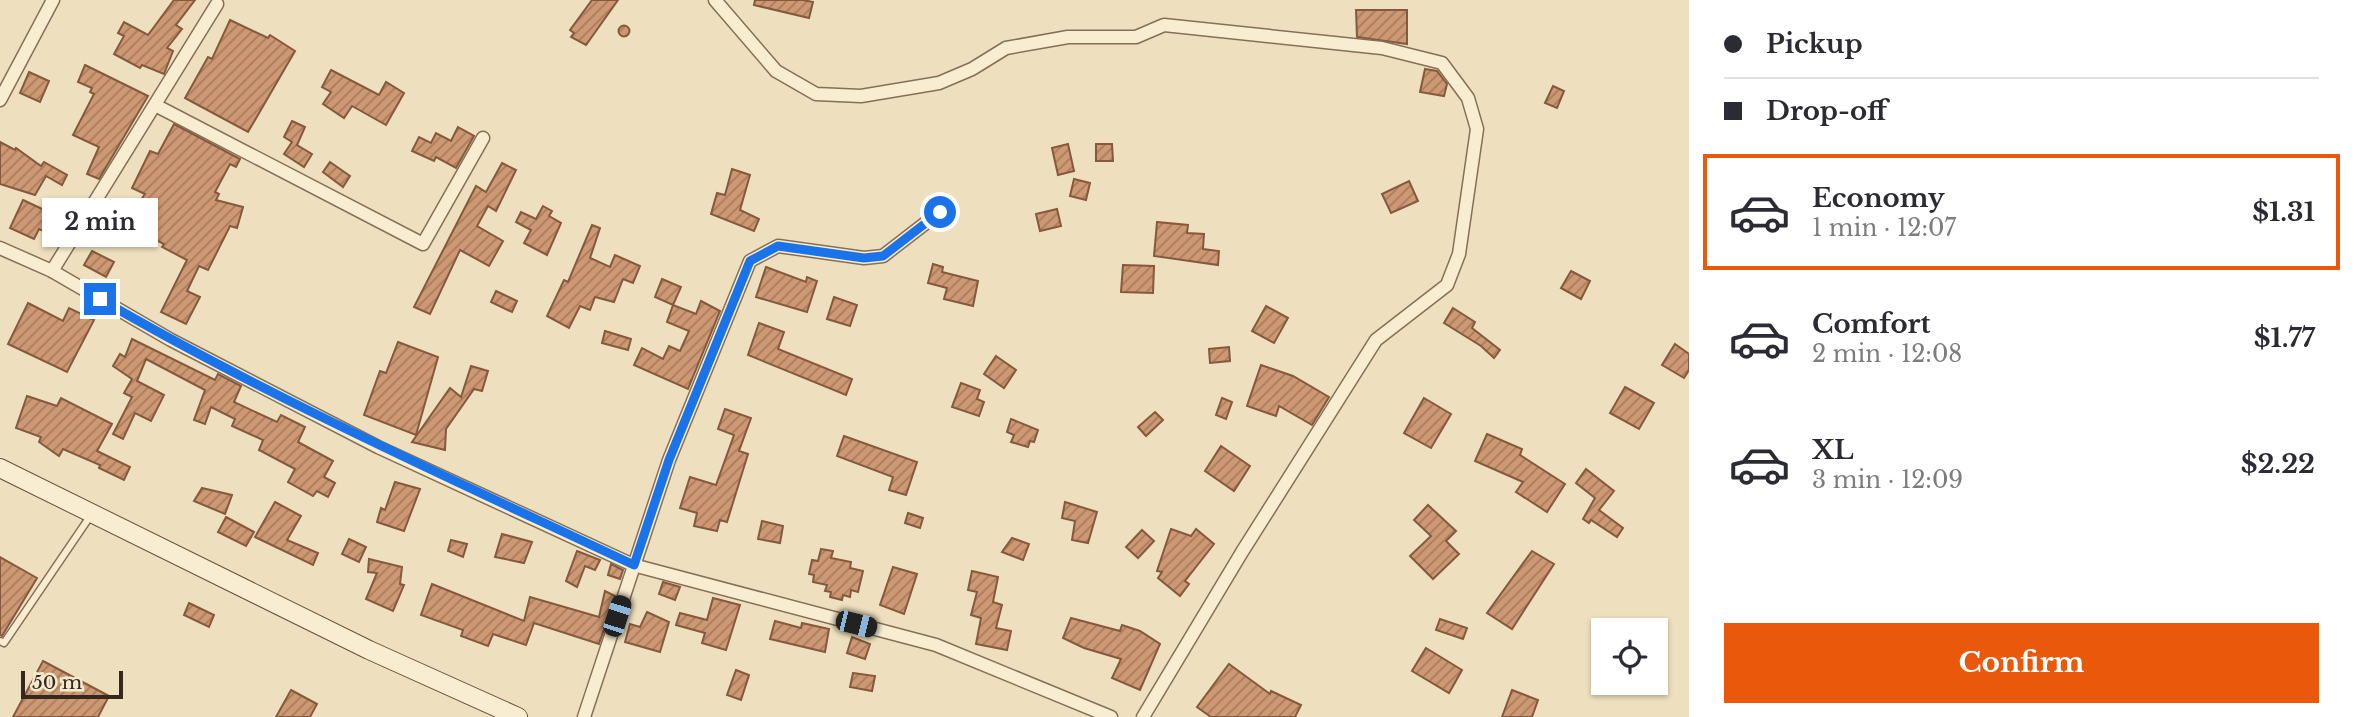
<!DOCTYPE html>
<meta charset="utf-8">
<style>
:root{--surface:#fff;--page:#f7f7f7;--text:#2b2b33;--muted:#7c7c81;--line:#e1e1e2;--accent:#ea580c}
body{margin:0;font-family:"Libre Baskerville",serif;background:var(--page);color:var(--text);height:100vh;display:flex;flex-direction:column;font-size:26px;white-space:nowrap}
*{box-sizing:border-box;margin:0}
p{font-size:23px;color:var(--muted)}
.icon{flex:none;width:38px;height:38px;fill:none;stroke:currentColor;stroke-width:2;stroke-linecap:round;stroke-linejoin:round}
.map{position:relative;flex:1;overflow:hidden}
.drawer{display:flex;flex-direction:column;background:var(--surface);width:665px}
.drawer>*{flex:none}
.banner{display:grid;align-content:center;height:154px;padding:0 35px;background:var(--surface)}
.buttons{position:absolute;left:1591px;top:618px;display:grid;gap:14px}
.buttons a{display:grid;place-items:center;width:77px;height:77px;border-radius:0px;background:var(--surface);box-shadow:0 2px 5px #0004;font-size:35px}
.scale{position:absolute;left:21px;bottom:18px;width:102px;box-sizing:border-box;padding-left:7px;border:4px solid #35281c;border-top:0;font-size:19px;line-height:24px;white-space:nowrap;color:#35281c;-webkit-text-stroke:5px #f5e9ce;paint-order:stroke}
.end{position:absolute;width:32px;height:32px;margin:-16px;border:9px solid #1a73e8;background:#fff;box-shadow:0 0 0 4px #fff}
.from{border-radius:50%}
.bubble{position:absolute;height:49px;border-radius:0px;background:var(--surface);box-shadow:0 2px 5px #0004;font-size:23px;font-weight:700;line-height:49px;text-align:center}
.car{position:absolute;width:21px;height:42px;margin:-21px -10px;border-radius:9px;box-shadow:0 0 5px 2px #0007;background:linear-gradient(#222 24%,#8ab4d8 0 40%,#222 0 76%,#8ab4d8 0 86%,#222 0)}
.banner b{display:flex;align-items:center;gap:24px;height:66px;font-size:26px}
.banner b+b{border-top:2px solid var(--line)}
.banner i{width:18px;height:18px;background:var(--text)}
ul{padding:0;list-style:none}
li{display:flex;align-items:center;gap:21px;height:116px;margin:0 14px 10px;padding:0 21px;border:4px solid transparent;border-radius:0px}
li div{flex:1}
li b{display:block;font-size:26px}
li em{font-style:normal;font-weight:700}
li.active{border-color:var(--accent)}
li>.icon{width:63px;height:63px;stroke-width:1.5}
.primary-button{display:flex;gap:14px;margin-top:auto;padding:14px 35px}
.primary-button a{flex:1;height:80px;border-radius:0px;background:var(--accent);color:#fff;font-size:28px;font-weight:700;line-height:80px;text-align:center}
main{display:flex;flex:1;min-height:0}
.map>svg:first-child{display:block}
.building{fill:url(#building-hatch);stroke:#85593c;stroke-width:2}
.lines{fill:none;stroke-linecap:round;stroke-linejoin:round}
.lane-casing{stroke:#866f57;stroke-width:9}
.street-casing{stroke:#866f57;stroke-width:15}
.secondary-casing{stroke:#68513a;stroke-width:20}
.lane{stroke:#f9edd1;stroke-width:6}
.street{stroke:#f9edd1;stroke-width:12}
.secondary{stroke:#f9edd1;stroke-width:18}
.route{stroke:#1a73e8;stroke-width:9}
</style>
<main>
<div class="map">
<svg width="1689" height="717" viewBox="0 0 1689 717">
<defs>
<pattern id="building-hatch" width="6" height="6" patternUnits="userSpaceOnUse" patternTransform="scale(1.75)"><rect width="6" height="6" fill="#cd9873"/><path d="M-1 1l2-2M0 6l6-6M5 7l2-2" fill="none" stroke="#a77c5e"/></pattern>
</defs>
<rect width="100%" height="100%" fill="#eedfbe"/>
<g class="building">
<polygon points="174,0 195,0 176,25 182,29 167,48 173,51 164,74 142,65 140,68 114,54 124,36 118,33 124,22 148,35"/>
<polygon points="592,0 618,0 586,45 571,37 574,33 570,30"/>
<polygon points="755,0 803,0 813,2 809,18 754,5"/>
<polygon points="1356,10 1407,10 1407,44 1357,37"/>
<polygon points="230,20 268,38 270,35 295,51 248,132 185,98 208,57 212,59"/>
<circle cx="624" cy="31" r="5.5"/>
<polygon points="85,65 148,96 99,179 87,174 99,147 73,135 94,94 90,92 92,88 78,82"/>
<polygon points="1425,69 1437,71 1447,84 1444,96 1420,92"/>
<polygon points="331,70 379,95 386,82 404,93 386,125 352,106 344,118 323,104 331,92 322,87"/>
<polygon points="29,72 49,81 40,102 20,93"/>
<polygon points="1553,86 1564,91 1557,108 1545,103"/>
<polygon points="292,121 305,127 297,145 312,154 304,167 284,154 292,142 284,137"/>
<polygon points="174,124 240,159 236,167 230,164 215,192 219,194 216,200 243,207 237,228 230,226 208,270 199,266 187,291 200,297 186,324 161,312 187,260 162,247 164,244 147,235 157,217 138,204 145,194 132,188 150,151 158,154"/>
<polygon points="458,127 474,136 456,168 436,157 434,161 412,151 419,137 431,143 436,133 451,141"/>
<polygon points="0,142 15,150 16,148 41,166 44,162 67,175 62,185 46,176 35,195 0,184"/>
<polygon points="1068,144 1074,171 1058,175 1052,148"/>
<polygon points="1096,144 1112,144 1113,161 1096,161"/>
<polygon points="330,162 350,176 343,187 323,172"/>
<polygon points="502,163 516,170 496,211 488,206 477,226 503,241 489,266 460,250 430,314 414,307 476,186 486,192"/>
<polygon points="732,169 750,175 740,210 759,219 754,231 711,214 717,193 725,195"/>
<polygon points="1074,179 1090,183 1086,200 1070,196"/>
<polygon points="1409,181 1418,201 1391,213 1382,194"/>
<polygon points="23,200 70,222 61,239 39,229 34,239 10,228"/>
<polygon points="543,206 552,211 549,216 561,223 547,255 524,243 531,230 516,222 521,212 536,219"/>
<polygon points="1057,209 1061,226 1040,231 1036,214"/>
<polygon points="1157,222 1188,225 1187,233 1204,234 1203,249 1219,251 1218,265 1154,256"/>
<polygon points="592,225 600,228 590,258 610,267 615,255 640,266 633,283 623,279 614,302 595,297 590,310 580,306 569,328 547,316 564,280 568,282"/>
<polygon points="92,251 114,262 106,277 84,265"/>
<polygon points="933,264 943,267 942,272 978,281 973,306 944,299 947,288 928,283"/>
<polygon points="1123,265 1154,266 1153,293 1121,292"/>
<polygon points="766,267 806,282 807,277 817,281 807,312 756,297"/>
<polygon points="1571,271 1590,281 1581,299 1561,288"/>
<polygon points="662,279 681,287 673,305 655,297"/>
<polygon points="496,291 517,301 512,312 491,302"/>
<polygon points="834,297 857,305 850,326 827,319"/>
<polygon points="701,301 720,311 688,389 634,365 642,348 663,359 669,346 680,351 689,331 667,322 673,305 696,314"/>
<polygon points="28,303 63,321 69,308 94,320 67,372 8,344"/>
<polygon points="1266,306 1288,318 1274,343 1252,331"/>
<polygon points="1453,308 1475,322 1472,328 1500,350 1494,358 1481,346 1444,323"/>
<polygon points="759,323 784,332 778,349 852,379 846,395 748,355"/>
<polygon points="605,331 631,339 628,350 602,343"/>
<polygon points="132,339 215,380 218,374 241,386 234,402 277,422 281,415 305,427 298,442 333,461 324,477 335,483 328,497 317,491 313,496 288,482 295,469 259,450 263,440 232,426 235,419 211,407 205,424 194,420 205,390 146,359 137,381 164,395 151,421 135,413 123,439 113,434 132,397 124,393 132,379 113,366 120,354 125,357"/>
<polygon points="398,342 438,357 416,435 364,415 380,371 386,373"/>
<polygon points="1675,344 1689,354 1689,370 1684,378 1662,365"/>
<polygon points="1229,347 1230,361 1210,363 1209,349"/>
<polygon points="996,356 1016,370 1004,388 984,374"/>
<polygon points="1261,365 1293,376 1329,397 1312,425 1279,406 1276,416 1247,406"/>
<polygon points="471,366 488,371 482,391 474,389 446,429 445,450 412,442 450,388 461,397"/>
<polygon points="961,383 980,390 977,399 984,402 979,416 952,407"/>
<polygon points="1625,387 1654,403 1639,429 1610,413"/>
<polygon points="27,396 57,406 61,398 112,424 97,451 130,467 124,480 99,468 100,465 63,449 59,456 39,442 41,437 16,428"/>
<polygon points="1222,398 1232,402 1226,419 1216,415"/>
<polygon points="1424,398 1451,414 1431,448 1404,433"/>
<polygon points="725,409 751,418 739,451 748,454 727,522 720,520 717,531 694,526 697,513 680,508 690,477 716,485 734,435 718,429"/>
<polygon points="1155,412 1163,420 1146,436 1138,427"/>
<polygon points="1011,419 1038,430 1034,442 1030,441 1028,447 1011,442 1014,435 1007,432"/>
<polygon points="1487,434 1522,449 1520,455 1565,484 1547,512 1516,492 1523,482 1475,461"/>
<polygon points="844,436 917,462 906,495 889,490 893,477 837,456"/>
<polygon points="1221,446 1250,466 1234,491 1205,471"/>
<polygon points="1586,469 1614,491 1599,510 1623,528 1617,537 1591,520 1589,523 1583,519 1595,498 1576,483"/>
<polygon points="395,482 420,489 404,531 377,522 381,508 385,510"/>
<polygon points="202,488 232,495 225,514 194,501"/>
<polygon points="275,502 301,516 287,540 318,553 313,565 255,537"/>
<polygon points="1065,502 1097,512 1088,543 1072,540 1075,521 1062,518"/>
<polygon points="1428,505 1456,531 1446,541 1459,554 1433,579 1410,556 1431,536 1414,520"/>
<polygon points="908,513 923,518 920,528 905,523"/>
<polygon points="226,517 254,532 246,546 218,532"/>
<polygon points="762,521 783,526 780,543 758,539"/>
<polygon points="1171,529 1191,536 1196,529 1214,544 1185,581 1189,584 1180,596 1158,578 1162,572 1157,571"/>
<polygon points="1142,530 1154,541 1138,558 1126,547"/>
<polygon points="502,534 532,542 524,563 495,557"/>
<polygon points="1012,538 1029,544 1023,560 1002,552"/>
<polygon points="349,539 366,547 359,562 342,554"/>
<polygon points="451,540 467,544 463,557 448,551"/>
<polygon points="821,549 833,551 831,558 851,562 850,568 863,571 858,592 851,590 850,597 843,595 842,600 830,597 831,592 825,591 827,585 813,582 814,575 809,574 812,560 818,561"/>
<polygon points="577,551 600,560 595,570 585,566 577,587 566,581"/>
<polygon points="1532,551 1554,564 1512,629 1487,613"/>
<polygon points="0,557 37,578 2,636 0,635"/>
<polygon points="369,559 402,567 400,584 404,585 393,611 366,599 377,573 368,572"/>
<polygon points="611,564 623,570 620,579 608,575"/>
<polygon points="893,567 917,574 904,614 880,605"/>
<polygon points="972,571 998,577 993,602 1002,605 996,628 1011,631 1007,650 976,644 981,618 971,615 977,592 968,590"/>
<polygon points="663,582 680,587 675,600 659,594"/>
<polygon points="432,584 524,621 530,597 599,617 605,591 615,596 599,644 534,623 526,645 493,634 488,646 461,636 463,630 421,615"/>
<polygon points="713,598 740,605 726,650 702,643 705,633 676,625 680,613 707,620"/>
<polygon points="189,603 214,615 209,627 184,615"/>
<polygon points="647,612 669,622 660,652 625,642 630,624 640,627"/>
<polygon points="1071,618 1120,631 1122,625 1140,631 1160,644 1140,690 1112,678 1121,659 1084,648 1063,638"/>
<polygon points="1440,619 1467,628 1463,639 1436,630"/>
<polygon points="775,621 801,628 802,623 829,629 825,652 770,639"/>
<polygon points="852,637 870,644 865,659 847,653"/>
<polygon points="1426,648 1462,670 1449,693 1412,671"/>
<polygon points="43,661 109,696 98,717 13,717"/>
<polygon points="1229,664 1270,694 1271,691 1301,705 1295,717 1211,717 1197,707"/>
<polygon points="736,670 749,675 741,700 727,695"/>
<polygon points="853,673 875,676 872,691 850,687"/>
<polygon points="291,690 317,704 310,717 276,717"/>
<polygon points="1512,690 1538,700 1532,717 1502,717"/>
</g>
<g class="lines">
<defs>
<polyline id="lane" points="0,641 4,643 91,515"/>
<g id="street">
<polyline points="715,0 776,71 816,94 861,96 939,83 972,69 1006,48 1068,37 1136,37 1164,25 1382,48 1442,63 1468,98 1477,129 1459,254 1447,285 1376,340 1242,552 1143,717"/>
<polyline points="0,100 53,0"/>
<polyline points="155,105 423,244 483,138"/>
<polyline points="0,248 52,271 171,340 378,447 633,565 936,645 1111,717"/>
<polyline points="52,271 217,4"/>
<polyline points="584,717 669,460 750,261 778,246 864,258 883,256 940,212"/>
</g>
<polyline id="secondary" points="0,468 369,650 518,717"/>
</defs>
<use href="#lane" class="lane-casing"/>
<use href="#street" class="street-casing"/>
<use href="#secondary" class="secondary-casing"/>
<use href="#lane" class="lane"/>
<use href="#street" class="street"/>
<use href="#secondary" class="secondary"/>
</g>
<g class="lines">
<path class="route" d="M 100,299 C 272,399 454,480 634,565 L 669,460 L 750,261 L 778,246 L 864,258 L 883,256 L 940,212"/>
</g>
</svg>
<div class="buttons">
<a><svg class="icon" aria-label="locate" viewBox="0 0 24 24"><circle cx="12" cy="12" r="6"/><path d="M12 2v4M12 18v4M2 12h4M18 12h4"/></svg></a>
</div>
<div class="scale">50 m</div>
<i class="end from" style="left:940px;top:212px"></i>
<i class="end" style="left:100px;top:299px"></i>
<div class="bubble" style="left:42px;top:198px;width:116px">2 min</div>
<i class="car" style="left:617px;top:616px;rotate:18deg"></i>
<i class="car" style="left:856px;top:624px;rotate:104deg"></i>
</div>
<section class="drawer">
<div class="banner">
<b><i class="from"></i>Pickup</b>
<b><i></i>Drop-off</b>
</div>
<ul>
<li class="active"><svg class="icon" aria-label="car" viewBox="0 0 24 24"><path d="M5 17H2v-5l4-1 3-4h7l3 4 3 1v5h-3M9 17h6M6 11h13"/><circle cx="7" cy="17" r="2"/><circle cx="17" cy="17" r="2"/></svg><div><b>Economy</b><p>1 min · 12:07</p></div><em>$1.31</em></li>
<li><svg class="icon" aria-label="car" viewBox="0 0 24 24"><path d="M5 17H2v-5l4-1 3-4h7l3 4 3 1v5h-3M9 17h6M6 11h13"/><circle cx="7" cy="17" r="2"/><circle cx="17" cy="17" r="2"/></svg><div><b>Comfort</b><p>2 min · 12:08</p></div><em>$1.77</em></li>
<li><svg class="icon" aria-label="car" viewBox="0 0 24 24"><path d="M5 17H2v-5l4-1 3-4h7l3 4 3 1v5h-3M9 17h6M6 11h13"/><circle cx="7" cy="17" r="2"/><circle cx="17" cy="17" r="2"/></svg><div><b>XL</b><p>3 min · 12:09</p></div><em>$2.22</em></li>
</ul>
<div class="primary-button"><a>Confirm</a></div>
</section>
</main>
